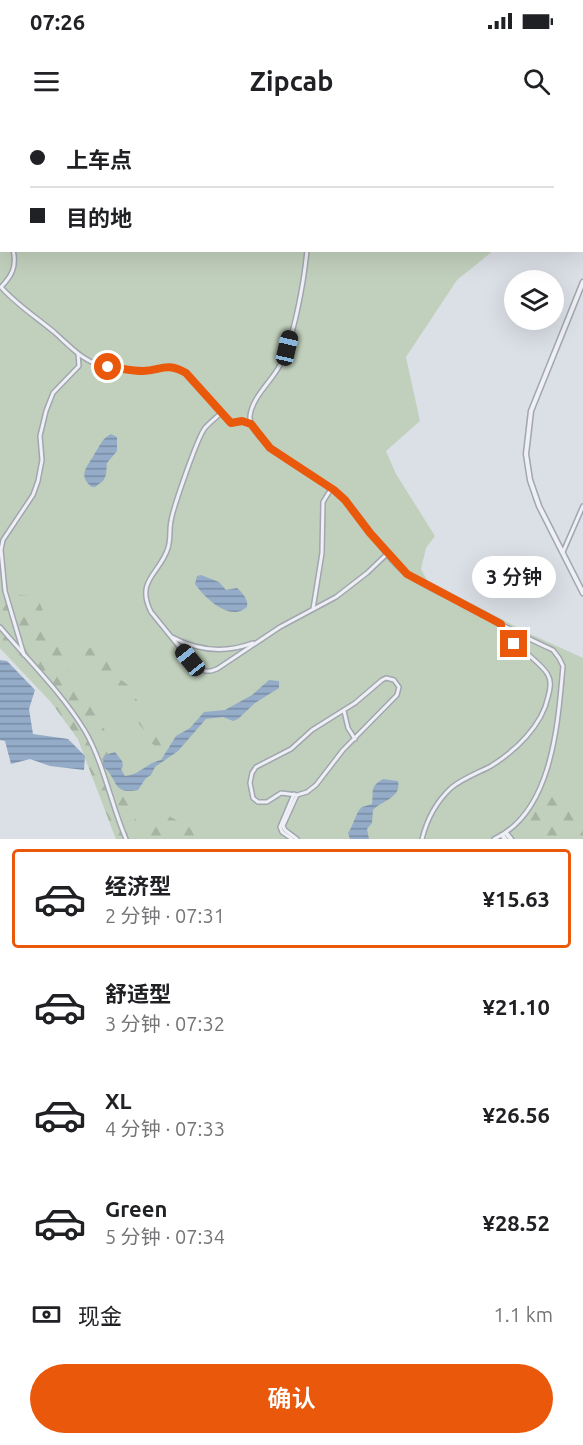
<!DOCTYPE html>
<html lang="zh">
<meta charset="utf-8">
<style>
:root{--surface:#fff;--page:#f2f2f2;--text:#202124;--muted:#757577;--line:#e0e0e0;--accent:#ea580c}
body{margin:0;font-family:Ubuntu,"Noto Sans SC",sans-serif;background:var(--page);color:var(--text);height:100vh;display:flex;flex-direction:column;font-size:22px;white-space:nowrap}
*{box-sizing:border-box;margin:0}
p{font-size:20px;color:var(--muted)}
.icon{flex:none;width:33px;height:33px;fill:none;stroke:currentColor;stroke-width:2;stroke-linecap:round;stroke-linejoin:round}
.map{position:relative;height:719px;overflow:hidden}
.sheet{display:flex;flex-direction:column;background:var(--surface);flex:1}
.sheet>*{flex:none}
.guide{position:absolute;left:0px;top:0px;width:584px;height:132px;box-shadow:0 6px 24px #0002;display:grid;align-content:center;height:132px;padding:0 30px;background:var(--surface)}
.buttons{position:absolute;left:504px;top:150px;display:grid;gap:12px}
.buttons a{display:grid;place-items:center;width:60px;height:60px;border-radius:50%;background:var(--surface);box-shadow:0 6px 24px #0002;font-size:30px}
.end{position:absolute;width:27px;height:27px;margin:-14px;border:8px solid #ea580c;background:#fff;box-shadow:0 0 0 3px #fff}
.from{border-radius:50%}
.bubble{position:absolute;height:42px;border-radius:21px;background:var(--surface);box-shadow:0 6px 24px #0002;font-size:20px;font-weight:600;line-height:42px;text-align:center}
.car{position:absolute;width:18px;height:36px;margin:-18px -9px;border-radius:8px;box-shadow:0 0 4px 2px #0007;background:linear-gradient(#222 24%,#8ab4d8 0 40%,#222 0 76%,#8ab4d8 0 86%,#222 0)}
.guide b{display:flex;align-items:center;gap:21px;height:57px;font-size:22px}
.guide b+b{border-top:2px solid var(--line)}
.guide i{width:15px;height:15px;background:var(--text)}
ul{padding:10px 0 0;list-style:none}
li{display:flex;align-items:center;gap:18px;height:99px;margin:0 12px 9px;padding:0 18px;border:3px solid transparent;border-radius:6px}
li div{flex:1}
li b{display:block;font-size:22px}
li em{font-style:normal;font-weight:600}
li.on{border-color:var(--accent)}
li>.icon{width:54px;height:54px;stroke-width:1.5}
.pay{display:flex;align-items:center;gap:15px;height:66px;padding:0 30px;font-size:22px}
.pay p{margin-inline-start:auto}
.cta{display:flex;gap:12px;margin-top:auto;padding:12px 30px}
.cta a{flex:1;height:69px;border-radius:36px;background:var(--accent);color:#fff;font-size:24px;font-weight:600;line-height:69px;text-align:center}
.status{display:flex;justify-content:space-between;align-items:center;height:42px;padding:0 30px;background:var(--surface);direction:ltr}
.status svg{height:16px;fill:currentColor}
header{display:flex;justify-content:space-between;align-items:center;height:78px;padding:0 30px;background:var(--surface);font-size:27px;font-weight:600}
.map>svg:first-child{display:block}
.green{fill:#c1d0bc}
.forest{fill:url(#forest-firs)}
.water{fill:url(#water-rules)}
.lines{fill:none;stroke-linecap:round;stroke-linejoin:round}
.minor-casing{stroke:#a1a6b0;stroke-width:6}
.tertiary-casing{stroke:#a1a6b0;stroke-width:7}
.minor{stroke:#eef0f5;stroke-width:3}
.tertiary{stroke:#eef0f5;stroke-width:4}
.route{stroke:#ea580c;stroke-width:8}
</style>
<div class="status"><b>07:26</b><svg viewBox="0 0 49 12"><path d="M0 12V9h3v3zM5 12V6h3v6zM10 12V3h3v9zM15 12V0h3v12zM26 1h20v11H26zM47 4h2v5h-2z"/></svg></div>
<header><svg class="icon" aria-label="menu" viewBox="0 0 24 24"><path d="M4 6h16M4 12h16M4 18h16"/></svg>Zipcab<svg class="icon" aria-label="search" viewBox="0 0 24 24"><circle cx="10" cy="10" r="6"/><path d="M15 15l6 6"/></svg></header>
<div class="map">
<svg width="583" height="719" viewBox="0 0 583 719">
<defs>
<pattern id="forest-firs" width="22" height="20" patternUnits="userSpaceOnUse" patternTransform="scale(1.5)"><rect width="22" height="20" fill="#c1d0bc"/><path d="M5 1l3.5 6h-7zM16 11l3.5 6h-7z" fill="#a6b3a2"/></pattern>
<pattern id="water-rules" width="6" height="5" patternUnits="userSpaceOnUse" patternTransform="scale(1.5)"><rect width="6" height="5" fill="#94acc8"/><path d="M0 2.5h6" fill="none" stroke="#798ca4"/></pattern>
</defs>
<rect width="100%" height="100%" fill="#dbdfe6"/>
<polygon class="green" points="0,0 572,0 2,2 2,130 493,131 457,160 406,237 420,301 386,331 396,354 435,416 426,428 421,449 427,460 528,513 583,538 583,719 116,719 78,619 51,582 0,528"/>
<g class="forest">
<path d="M 0,472 L 37,477 L 83,581 L 95,590 L 115,632 L 105,635 C 111,654 110,667 131,672 L 137,706 L 154,705 L 169,696 L 210,719 L 184,719 L 178,715 L 163,719 L 116,719 L 78,619 L 51,582 L 0,528 Z"/>
<polygon points="93,527 107,537 117,557 128,565 131,573 173,621 165,633 151,623 145,611 87,542 85,535 87,529"/>
<path d="M 551,667 C 574,681 583,692 583,719 L 529,719 L 523,711 Z"/>
</g>
<g class="water">
<path d="M 111,314 L 117,317 L 117,331 L 107,343 L 106,355 L 103,361 L 95,367 L 92,367 C 76,355 89,345 95,333 C 100,326 102,318 111,314 Z"/>
<path d="M 201,455 L 219,462 L 226,470 L 237,468 C 242,472 249,480 247,487 C 230,503 204,477 195,464 L 197,456 Z"/>
<polygon points="0,540 7,541 35,570 29,589 33,614 68,619 85,636 84,650 50,646 30,639 11,644 5,621 0,620"/>
<path d="M 269,560 L 279,561 L 279,568 L 255,583 L 238,599 L 233,601 L 223,597 L 206,599 L 178,631 L 155,647 L 151,655 L 146,658 L 138,670 C 111,676 118,656 102,646 L 105,635 L 115,632 L 122,641 L 123,646 L 121,649 L 125,656 C 140,655 146,643 161,640 L 176,616 L 190,608 L 204,592 L 225,590 L 252,575 Z"/>
<path d="M 383,659 L 398,661 C 402,678 381,681 373,690 L 372,703 L 367,709 L 369,719 L 350,719 L 348,713 C 353,707 356,691 362,687 C 365,686 369,685 372,684 C 374,671 369,667 383,659 Z"/>
</g>
<g class="lines">
<defs>
<g id="minor">
<polyline points="278,0 284,2"/>
<polyline points="304,0 304,2"/>
<polyline points="12,2 12,0"/>
<polyline points="296,2 299,0"/>
<polyline points="0,103 2,103"/>
<path d="M 13,130 C 17,146 12,156 1,167 C 17,185 36,197 54,212 C 71,227 85,244 108,247 C 119,249 130,251 141,251 C 161,251 164,241 186,253 L 231,303 L 242,301 L 251,304"/>
<path d="M 307,130 C 304,162 294,218 280,245 C 272,261 252,277 250,296 C 248,322 313,356 332,369 C 361,389 379,434 407,454 C 422,465 440,472 455,480 C 488,497 519,515 553,530 L 559,538 L 563,546 C 558,602 553,692 494,719"/>
<path d="M 222,292 C 216,298 209,303 205,308 C 198,316 173,388 171,401 C 169,410 171,419 168,428 C 160,454 135,460 151,492 L 194,545 L 205,551 L 211,551 L 217,549 L 280,507 L 336,477 L 367,453 L 388,433"/>
<polyline points="563,432 583,386"/>
<polyline points="313,489 322,433 323,382 331,369"/>
<path d="M 0,507 C 28,540 62,573 85,611 C 104,644 111,684 126,719"/>
<path d="M 172,517 C 198,531 226,533 253,523"/>
<polyline points="24,535 5,471 1,430 3,420 33,375 38,361 42,340 40,316 46,291 53,273 79,246 78,234"/>
<polyline points="344,591 348,608 355,619"/>
<polyline points="297,675 281,673 267,682 258,682 253,678 250,663 252,653 256,647 291,629 312,610 355,583 382,560 386,558 394,560 399,567 397,575 343,630 316,665 307,672 297,675 283,706 285,710 297,719"/>
<polyline points="292,719 282,712 280,707 294,674"/>
<path d="M 422,719 C 427,699 436,682 451,668 C 463,658 478,653 491,646 C 515,631 542,606 548,577 C 550,570 552,562 548,555 C 543,544 511,521 501,512 L 500,504"/>
</g>
<g id="tertiary">
<polyline points="583,162 531,291 526,334 530,360 539,386 583,473"/>
<polyline points="506,713 511,719"/>
<polyline points="502,715 505,719"/>
</g>
</defs>
<use href="#minor" class="minor-casing"/>
<use href="#tertiary" class="tertiary-casing"/>
<use href="#minor" class="minor"/>
<use href="#tertiary" class="tertiary"/>
</g>
<g class="lines">
<path class="route" d="M 108,247 C 119,248 132,251 143,251 C 162,250 166,242 186,253 L 231,303 L 242,301 L 251,304 L 270,328 L 334,370 L 345,380 L 370,413 L 407,454 L 501,504 L 501,512 L 514,524"/>
</g>
</svg>
<div class="buttons">
<a><svg class="icon" aria-label="layers" viewBox="0 0 24 24"><path d="M12 4l9 5-9 5-9-5zM3 14l9 5 9-5"/></svg></a>
</div>
<i class="end from" style="left:108px;top:247px"></i>
<i class="end" style="left:514px;top:524px"></i>
<div class="bubble" style="left:472px;top:436px;width:84px">3 分钟</div>
<i class="car" style="left:287px;top:228px;rotate:13deg"></i>
<i class="car" style="left:190px;top:540px;rotate:321deg"></i>
<div class="guide">
<b><i class="from"></i>上车点</b>
<b><i></i>目的地</b>
</div>
</div>
<section class="sheet">
<ul>
<li class="on"><svg class="icon" aria-label="car" viewBox="0 0 24 24"><path d="M5 17H2v-5l4-1 3-4h7l3 4 3 1v5h-3M9 17h6M6 11h13"/><circle cx="7" cy="17" r="2"/><circle cx="17" cy="17" r="2"/></svg><div><b>经济型</b><p>2 分钟 · 07:31</p></div><em>¥15.63</em></li>
<li><svg class="icon" aria-label="car" viewBox="0 0 24 24"><path d="M5 17H2v-5l4-1 3-4h7l3 4 3 1v5h-3M9 17h6M6 11h13"/><circle cx="7" cy="17" r="2"/><circle cx="17" cy="17" r="2"/></svg><div><b>舒适型</b><p>3 分钟 · 07:32</p></div><em>¥21.10</em></li>
<li><svg class="icon" aria-label="car" viewBox="0 0 24 24"><path d="M5 17H2v-5l4-1 3-4h7l3 4 3 1v5h-3M9 17h6M6 11h13"/><circle cx="7" cy="17" r="2"/><circle cx="17" cy="17" r="2"/></svg><div><b>XL</b><p>4 分钟 · 07:33</p></div><em>¥26.56</em></li>
<li><svg class="icon" aria-label="car" viewBox="0 0 24 24"><path d="M5 17H2v-5l4-1 3-4h7l3 4 3 1v5h-3M9 17h6M6 11h13"/><circle cx="7" cy="17" r="2"/><circle cx="17" cy="17" r="2"/></svg><div><b>Green</b><p>5 分钟 · 07:34</p></div><em>¥28.52</em></li>
</ul>
<div class="pay"><svg class="icon" aria-label="cash" viewBox="0 0 24 24"><path d="M3 7h18v10H3z"/><circle cx="12" cy="12" r="2"/></svg>现金<p>1.1 km</p></div>
<div class="cta"><a>确认</a></div>
</section>
